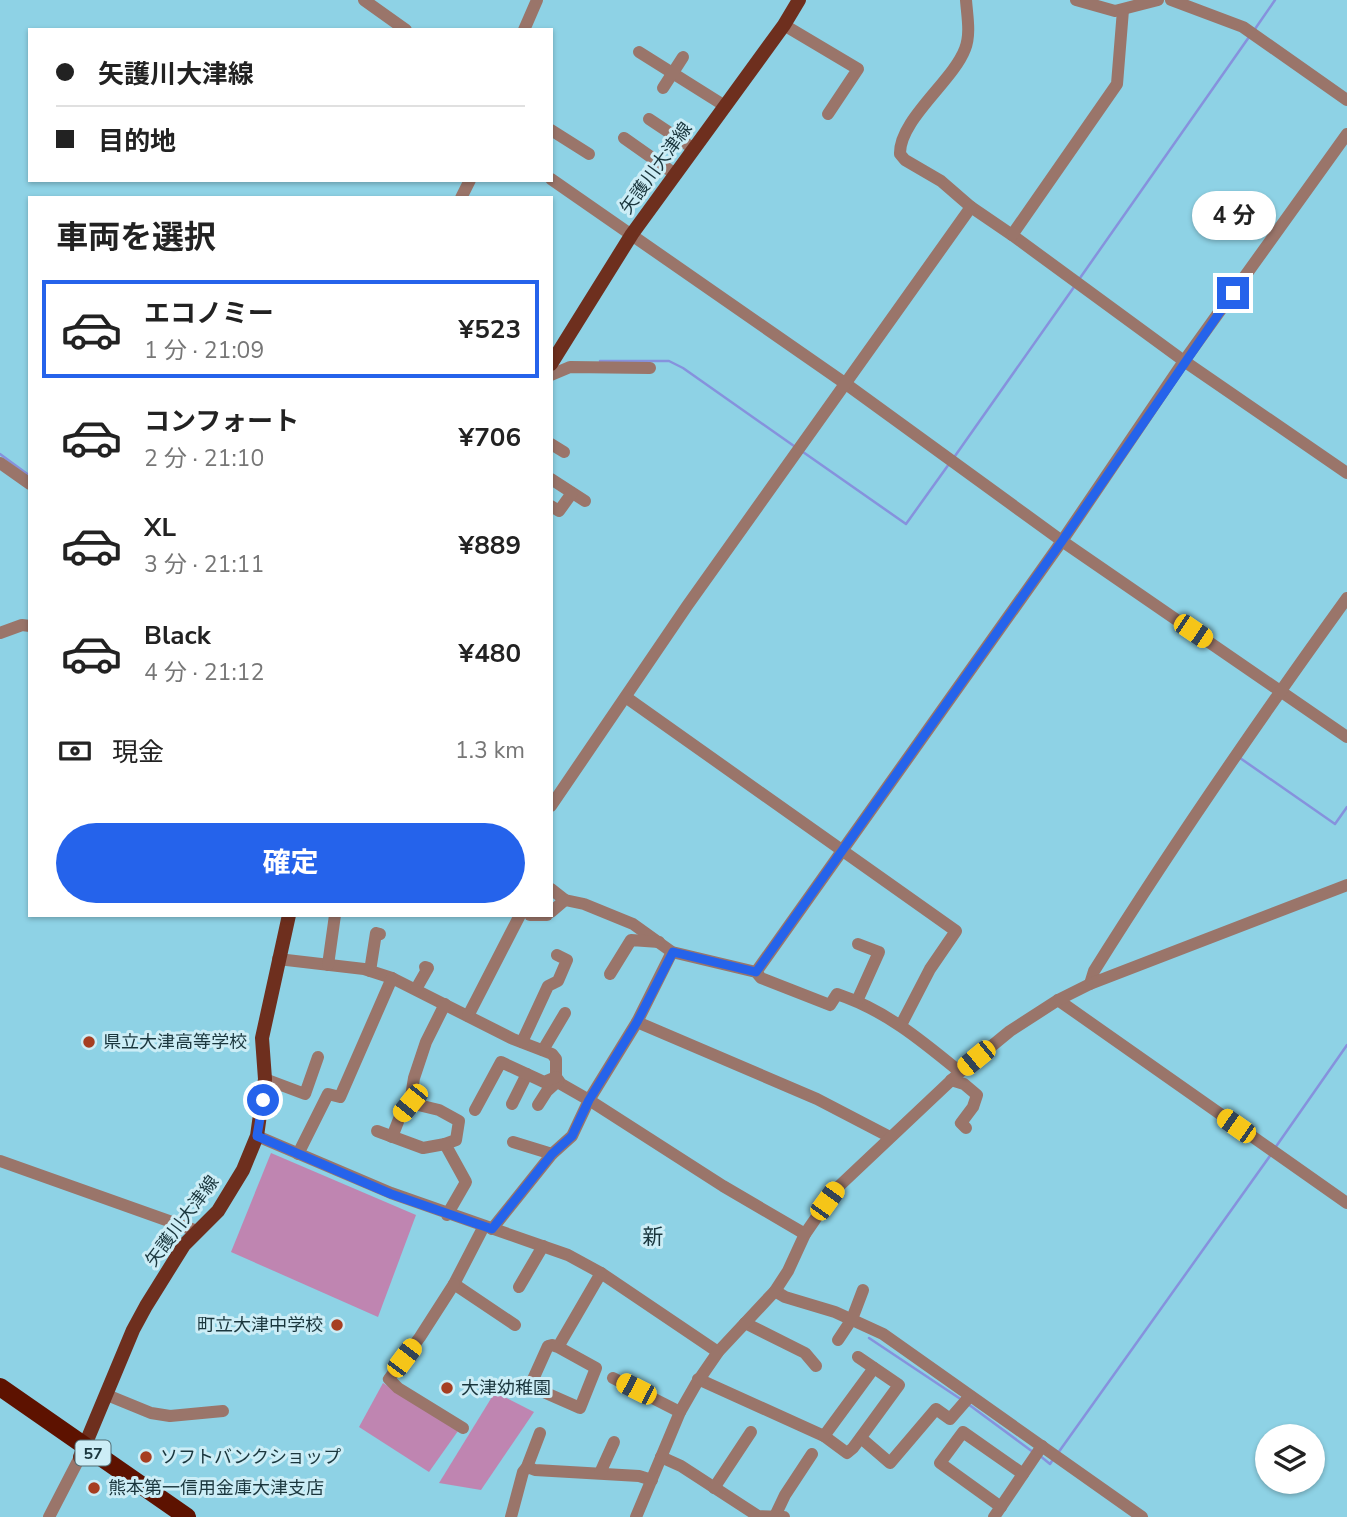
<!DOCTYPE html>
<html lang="ja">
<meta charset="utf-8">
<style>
:root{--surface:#fff;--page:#f2f2f2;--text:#222;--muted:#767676;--line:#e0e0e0;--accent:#2563eb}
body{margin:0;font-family:"Nunito Sans","Noto Sans JP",sans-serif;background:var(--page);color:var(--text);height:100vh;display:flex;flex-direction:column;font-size:26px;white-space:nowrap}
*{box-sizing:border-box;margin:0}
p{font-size:23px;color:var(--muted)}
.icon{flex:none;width:38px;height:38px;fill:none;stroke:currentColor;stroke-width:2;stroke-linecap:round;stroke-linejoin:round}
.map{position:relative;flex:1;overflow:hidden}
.sheet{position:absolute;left:28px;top:196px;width:525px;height:721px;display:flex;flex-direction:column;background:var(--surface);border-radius:0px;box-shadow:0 2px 5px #0004}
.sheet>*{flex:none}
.top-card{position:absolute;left:28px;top:28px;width:525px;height:154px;border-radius:0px;box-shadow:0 2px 5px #0004;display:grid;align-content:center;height:154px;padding:0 28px;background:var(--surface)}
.controls{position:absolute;left:1255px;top:1424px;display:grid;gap:14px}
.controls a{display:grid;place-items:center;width:70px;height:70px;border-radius:50%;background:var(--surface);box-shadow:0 2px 5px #0004;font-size:35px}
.end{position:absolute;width:32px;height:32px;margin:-16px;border:9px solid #2563eb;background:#fff;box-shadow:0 0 0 4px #fff}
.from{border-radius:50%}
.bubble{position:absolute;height:49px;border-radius:24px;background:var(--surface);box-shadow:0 2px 5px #0004;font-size:23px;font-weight:700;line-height:49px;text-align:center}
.car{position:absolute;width:21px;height:42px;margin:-21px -10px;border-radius:9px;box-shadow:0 0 5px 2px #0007;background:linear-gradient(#f5c518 24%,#345 0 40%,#f5c518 0 76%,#345 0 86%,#f5c518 0)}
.top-card b{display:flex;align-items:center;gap:24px;height:66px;font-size:26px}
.top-card b+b{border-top:2px solid var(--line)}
.top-card i{width:18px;height:18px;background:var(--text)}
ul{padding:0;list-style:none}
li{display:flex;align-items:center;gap:21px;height:98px;margin:0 14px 10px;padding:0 14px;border:4px solid transparent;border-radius:0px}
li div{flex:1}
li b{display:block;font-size:26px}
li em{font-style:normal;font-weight:700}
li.current{border-color:var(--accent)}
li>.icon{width:63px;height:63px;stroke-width:1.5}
h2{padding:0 28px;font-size:32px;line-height:84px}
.pay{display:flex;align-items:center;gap:18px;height:77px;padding:0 28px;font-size:26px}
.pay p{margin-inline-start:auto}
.cta{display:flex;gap:14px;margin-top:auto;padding:14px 28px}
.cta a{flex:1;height:80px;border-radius:42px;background:var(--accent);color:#fff;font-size:28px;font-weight:700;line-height:80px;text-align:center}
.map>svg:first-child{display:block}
.green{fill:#bf85b1}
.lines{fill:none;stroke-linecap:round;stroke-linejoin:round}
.stream{stroke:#8692dd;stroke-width:2.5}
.minor{stroke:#9a756a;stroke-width:12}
.major{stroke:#6e2f1e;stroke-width:14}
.highway{stroke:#5d1200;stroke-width:18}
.route{stroke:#2563eb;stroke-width:9}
.poi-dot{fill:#a63e21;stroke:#ccedf6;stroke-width:2.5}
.labels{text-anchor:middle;stroke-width:6;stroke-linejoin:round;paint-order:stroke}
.shield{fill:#ccedf6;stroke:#4f6d74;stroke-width:2}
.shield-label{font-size:16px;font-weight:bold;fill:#1a363d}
.street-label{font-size:18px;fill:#1a363d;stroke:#ccedf6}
.poi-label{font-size:18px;fill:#1a363d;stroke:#ccedf6;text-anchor:start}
.quarter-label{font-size:21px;fill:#1a363d;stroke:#ccedf6}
</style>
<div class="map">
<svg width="1347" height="1517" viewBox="0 0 1347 1517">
<rect width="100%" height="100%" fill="#8ed2e5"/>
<g class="green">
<polygon points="271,1153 416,1215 378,1317 231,1252"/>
<polygon points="383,1383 458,1431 429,1472 359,1427"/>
<polygon points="495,1392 534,1412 481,1490 439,1483"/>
</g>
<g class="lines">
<g class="stream">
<polyline points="1255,29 1275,0"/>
<polyline points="1080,278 1249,37"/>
<polyline points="600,361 669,361 683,368 794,446"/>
<polyline points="803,452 906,524 949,464"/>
<polyline points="0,454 30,476"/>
<polyline points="955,456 1074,287"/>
<polyline points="1240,758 1335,824 1347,807"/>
<polyline points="1275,1148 1347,1045"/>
<polyline points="869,1338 962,1400"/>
<polyline points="968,1404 1033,1452"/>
<polyline points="1058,1453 1272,1153"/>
<polyline points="1039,1455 1050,1464 1054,1458"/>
</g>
<g class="minor">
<polyline points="364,0 406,30"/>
<path d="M 966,0 C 967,15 971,34 965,49 C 953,81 899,120 900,154 L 905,160 L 941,181 L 971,207 L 1012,235 L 1184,361 L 1347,473"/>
<polyline points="1076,0 1115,11 1158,0"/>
<polyline points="1171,0 1243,27 1347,100"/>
<polyline points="784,25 858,69 828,114"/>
<polyline points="524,30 537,0"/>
<polyline points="639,52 725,106"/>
<polyline points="663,88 683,57"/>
<polyline points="649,119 694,149"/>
<polyline points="551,130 589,154"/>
<polyline points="624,138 675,174"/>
<polyline points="551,179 846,384 1062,541 1347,737"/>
<polyline points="461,198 470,180"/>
<polyline points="1012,235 1117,84 1123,10"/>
<polyline points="551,375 570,367 650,368"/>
<polyline points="551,444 564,452"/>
<polyline points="0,463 30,484"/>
<polyline points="551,479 585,501"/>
<polyline points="551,506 559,511 572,493"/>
<polyline points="0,633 22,625 30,626"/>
<polyline points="627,698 956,931 930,969 901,1025"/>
<polyline points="551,806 687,606 971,207"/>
<path d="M 551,889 L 565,900 L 584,904 L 633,924 L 672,952 L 756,972 L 761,978 L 830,1005 L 837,994 C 885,1010 921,1040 960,1072"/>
<polyline points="551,912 565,900"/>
<polyline points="530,915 547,915"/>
<polyline points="278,959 364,969 392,978 513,1039 552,1054 556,1059 556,1077 561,1084 589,1100 723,1186 805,1234"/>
<polyline points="328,965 335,915"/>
<polyline points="370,971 376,933 380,934"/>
<polyline points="756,972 1062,541 1184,361 1347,134"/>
<polyline points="610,974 631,940 659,942"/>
<path d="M 1090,984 L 1094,971 C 1174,843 1259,720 1347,598"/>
<polyline points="416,989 428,968 425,967"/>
<polyline points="1058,1000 1347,1203"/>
<polyline points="857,1001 879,952 858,944"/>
<polyline points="468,1016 520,915"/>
<polyline points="637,1022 817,1099 890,1137"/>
<polyline points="522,1042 548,986 558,981 567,960 557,955"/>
<polyline points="543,1050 565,1013"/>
<polyline points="265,1079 305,1094 318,1057"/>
<polyline points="951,1080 964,1084 977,1095 973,1107 961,1123 966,1128"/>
<polyline points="410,1103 439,1110 459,1121 456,1140 445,1144 466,1182 447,1215"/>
<polyline points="512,1104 527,1074"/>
<polyline points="538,1105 547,1091 558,1081"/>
<polyline points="475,1110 501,1062 544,1082 556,1077"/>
<polyline points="377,1131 423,1148 445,1144"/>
<polyline points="257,1136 391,1193 568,1255 601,1273 718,1352"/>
<polyline points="392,1137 401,1114 410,1103 414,1078 426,1042 445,1004"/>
<polyline points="513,1142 552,1154"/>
<polyline points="298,1154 328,1094 340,1097 392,978"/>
<polyline points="0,1161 197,1231"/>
<polyline points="484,1226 454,1284 515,1325"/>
<polyline points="492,1229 552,1154 572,1136 589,1100 637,1022 672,952"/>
<polyline points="454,1284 420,1337 389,1379 398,1388 463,1428"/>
<polyline points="519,1287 543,1246"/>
<polyline points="775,1291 785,1297 835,1312 883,1334 1142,1517"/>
<polyline points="745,1323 805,1353 816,1366"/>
<polyline points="838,1340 852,1319 863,1290"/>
<polyline points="558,1347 596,1368 580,1408 530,1386 548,1346 552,1345 558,1347 601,1273"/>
<polyline points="613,1378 680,1412"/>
<polyline points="698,1379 824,1436 847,1453 853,1448 899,1385 858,1357"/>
<polyline points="107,1395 151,1413 170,1416 223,1411"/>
<polyline points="824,1436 874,1368"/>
<polyline points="861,1438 890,1463 936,1409 950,1419 970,1396"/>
<polyline points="661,1457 681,1466 758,1516 784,1517"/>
<polyline points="527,1467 535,1470 639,1476 652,1480"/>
<polyline points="600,1473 614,1442"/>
<polyline points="714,1488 751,1432"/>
<polyline points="1001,1507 940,1463 963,1432 1023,1474"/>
<polyline points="775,1516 785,1495 812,1454"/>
<polyline points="49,1517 80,1457"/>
<polyline points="511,1517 523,1472 527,1467 540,1433"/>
<polyline points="636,1517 680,1412 696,1384 718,1352 775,1291 788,1271 805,1234 836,1189 960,1072 1010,1031 1058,1000 1090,984 1347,885"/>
<polyline points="994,1517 1042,1446"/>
</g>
<g class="major">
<polyline points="551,364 632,234 784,25 799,0"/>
<polyline points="80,1457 133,1330 146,1306 184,1245 218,1211 243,1170 257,1136 265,1079 262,1038 289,915"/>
</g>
<polyline class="highway" points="0,1387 187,1517"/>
</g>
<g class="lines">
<polyline class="route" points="263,1100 257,1136 391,1194 492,1229 552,1154 572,1136 589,1100 637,1022 673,952 756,972 1062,541 1233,293"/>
</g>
<g class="poi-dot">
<circle cx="89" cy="1042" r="7"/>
<circle cx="337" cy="1325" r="7"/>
<circle cx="447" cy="1388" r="7"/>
<circle cx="146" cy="1457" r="7"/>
<circle cx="94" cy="1488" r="7"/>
</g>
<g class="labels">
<rect class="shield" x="75.5" y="1440.5" width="35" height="25" rx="5"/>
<g class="shield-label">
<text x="93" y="1459">57</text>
</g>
<g class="street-label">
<text transform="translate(656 168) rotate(-54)" y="6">矢護川大津線</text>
<text transform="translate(182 1221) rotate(-53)" y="6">矢護川大津線</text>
</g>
<g class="poi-label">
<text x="103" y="1048">県立大津高等学校</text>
<text x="323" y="1331" text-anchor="end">町立大津中学校</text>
<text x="461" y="1394">大津幼稚園</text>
<text x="160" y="1463">ソフトバンクショップ</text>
<text x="108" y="1494">熊本第一信用金庫大津支店</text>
</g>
<g class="quarter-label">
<text x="653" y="1244">新</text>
</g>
</g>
</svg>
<div class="controls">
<a><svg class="icon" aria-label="layers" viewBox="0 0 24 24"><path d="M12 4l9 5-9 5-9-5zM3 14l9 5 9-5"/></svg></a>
</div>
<i class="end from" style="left:263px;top:1100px"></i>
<i class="end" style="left:1233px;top:293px"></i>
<div class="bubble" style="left:1192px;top:191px;width:84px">4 分</div>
<i class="car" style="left:1193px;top:631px;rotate:124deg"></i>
<i class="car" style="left:976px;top:1058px;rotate:231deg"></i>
<i class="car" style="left:410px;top:1103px;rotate:219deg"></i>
<i class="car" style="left:1236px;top:1126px;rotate:305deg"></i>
<i class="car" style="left:827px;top:1201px;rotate:36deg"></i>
<i class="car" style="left:404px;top:1358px;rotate:37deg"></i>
<i class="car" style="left:636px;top:1389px;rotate:297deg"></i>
<div class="top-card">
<b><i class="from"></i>矢護川大津線</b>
<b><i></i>目的地</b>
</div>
<section class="sheet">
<h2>車両を選択</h2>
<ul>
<li class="current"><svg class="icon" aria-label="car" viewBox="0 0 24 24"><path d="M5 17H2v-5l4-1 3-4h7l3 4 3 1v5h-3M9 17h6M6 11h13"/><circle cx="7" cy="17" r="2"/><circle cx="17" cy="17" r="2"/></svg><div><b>エコノミー</b><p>1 分 · 21:09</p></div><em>¥523</em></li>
<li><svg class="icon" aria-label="car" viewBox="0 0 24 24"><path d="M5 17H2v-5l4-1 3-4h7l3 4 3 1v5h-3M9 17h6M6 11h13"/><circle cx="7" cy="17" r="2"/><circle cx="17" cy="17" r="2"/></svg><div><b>コンフォート</b><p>2 分 · 21:10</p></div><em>¥706</em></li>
<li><svg class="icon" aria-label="car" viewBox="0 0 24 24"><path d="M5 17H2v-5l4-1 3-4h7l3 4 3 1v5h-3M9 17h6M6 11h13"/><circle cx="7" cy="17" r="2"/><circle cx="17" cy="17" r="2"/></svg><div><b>XL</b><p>3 分 · 21:11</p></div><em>¥889</em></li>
<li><svg class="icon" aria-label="car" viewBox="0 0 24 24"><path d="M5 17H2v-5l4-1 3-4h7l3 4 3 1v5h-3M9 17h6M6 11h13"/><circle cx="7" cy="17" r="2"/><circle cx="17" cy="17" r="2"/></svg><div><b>Black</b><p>4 分 · 21:12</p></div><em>¥480</em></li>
</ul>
<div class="pay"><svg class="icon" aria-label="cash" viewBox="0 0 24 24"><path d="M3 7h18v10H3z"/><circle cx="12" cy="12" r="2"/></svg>現金<p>1.3 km</p></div>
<div class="cta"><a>確定</a></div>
</section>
</div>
